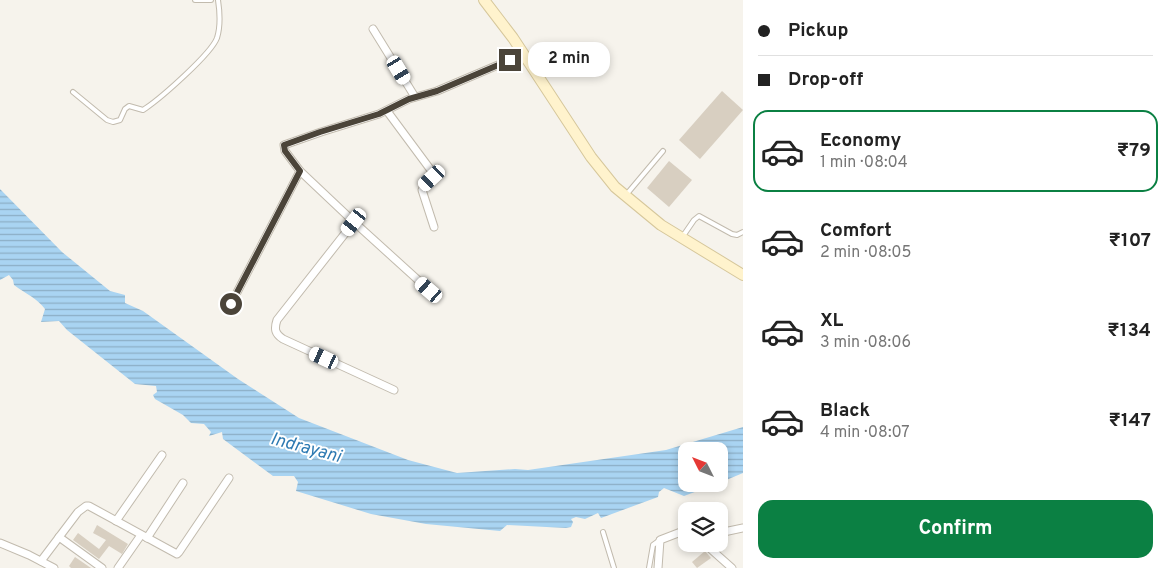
<!DOCTYPE html>
<meta charset="utf-8">
<style>
:root{--surface:#fff;--page:#f2f2f2;--text:#222;--muted:#767676;--line:#e0e0e0;--accent:#0b8043}
body{margin:0;font-family:Overpass,sans-serif;background:var(--page);color:var(--text);height:100vh;display:flex;flex-direction:column;font-size:19px;white-space:nowrap}
*{box-sizing:border-box;margin:0}
p{font-size:16px;color:var(--muted)}
.icon{flex:none;width:28px;height:28px;fill:none;stroke:currentColor;stroke-width:2;stroke-linecap:round;stroke-linejoin:round}
.map{position:relative;flex:1;overflow:hidden}
.drawer{display:flex;flex-direction:column;background:var(--surface);width:425px}
.drawer>*{flex:none}
.banner{display:grid;align-content:center;height:110px;padding:0 15px;background:var(--surface)}
.needle{width:32px;rotate:312deg}
.controls{position:absolute;left:678px;top:442px;display:grid;gap:10px}
.controls a{display:grid;place-items:center;width:50px;height:50px;border-radius:10px;background:var(--surface);box-shadow:0 2px 8px #0003;font-size:25px}
.end{position:absolute;width:22px;height:22px;margin:-11px;border:6px solid #4b4439;background:#fff;box-shadow:0 0 0 2px #fff}
.from{border-radius:50%}
.bubble{position:absolute;height:35px;border-radius:15px;background:var(--surface);box-shadow:0 2px 8px #0003;font-size:16px;font-weight:700;line-height:35px;text-align:center}
.car{position:absolute;width:15px;height:30px;margin:-15px -8px;border-radius:6px;box-shadow:0 0 4px 1px #0007;background:linear-gradient(#fff 24%,#345 0 40%,#fff 0 76%,#345 0 86%,#fff 0)}
.banner b{display:flex;align-items:center;gap:18px;height:48px;font-size:19px}
.banner b+b{border-top:1px solid var(--line)}
.banner i{width:12px;height:12px;background:var(--text)}
ul{padding:0;list-style:none}
li{display:flex;align-items:center;gap:15px;height:82px;margin:0 10px 8px;padding:0 5px;border:2px solid transparent;border-radius:15px}
li div{flex:1}
li b{display:block;font-size:19px}
li em{font-style:normal;font-weight:700}
li.on{border-color:var(--accent)}
li>.icon{width:45px;height:45px;stroke-width:1.5}
.action{display:flex;gap:10px;margin-top:auto;padding:10px 15px}
.action a{flex:1;height:58px;border-radius:15px;background:var(--accent);color:#fff;font-size:20px;font-weight:700;line-height:58px;text-align:center}
main{display:flex;flex:1;min-height:0}
.map>svg:first-child{display:block}
.water{fill:url(#water-rules)}
.building{fill:#d8cfc1}
.lines{fill:none;stroke-linecap:round;stroke-linejoin:round}
.lane-casing{stroke:#c2bbae;stroke-width:6}
.street-casing{stroke:#c2bbae;stroke-width:9}
.secondary-casing{stroke:#d6c79b;stroke-width:12}
.lane{stroke:#fff;stroke-width:4}
.street{stroke:#fff;stroke-width:7}
.secondary{stroke:#fff3cd;stroke-width:10}
.route{stroke:#4b4439;stroke-width:6}
.labels{text-anchor:middle;stroke-width:4;stroke-linejoin:round;paint-order:stroke}
.water-label{font-size:18px;font-style:italic;fill:#2e7ab2;stroke:#fff}
</style>
<main>
<div class="map">
<svg width="743" height="568" viewBox="0 0 743 568">
<defs>
<pattern id="water-rules" width="6" height="5" patternUnits="userSpaceOnUse" patternTransform="scale(1.25)"><rect width="6" height="5" fill="#a9d4f2"/><path d="M0 2.5h6" fill="none" stroke="#8caec5"/></pattern>
</defs>
<rect width="100%" height="100%" fill="#f6f3ec"/>
<path class="water" d="M 0,189 L 62,252 L 110,291 L 125,295 L 125,303 L 143,311 L 238,379 L 299,418 L 408,460 L 457,473 L 515,469 L 528,470 L 666,450 L 743,427 L 743,473 L 719,483 L 719,451 L 686,451 L 686,484 L 716,484 L 684,496 L 664,488 L 659,492 L 658,497 L 601,518 L 598,513 L 585,519 L 576,517 L 571,519 L 573,522 L 571,527 L 566,528 L 507,525 L 500,531 L 426,524 L 371,514 L 296,491 L 298,482 L 294,476 L 273,476 L 223,439 L 222,432 L 209,436 L 211,432 L 204,424 L 191,423 L 183,415 L 155,399 L 153,395 L 157,392 L 156,386 L 135,384 L 67,330 L 59,321 L 41,322 L 45,309 C 37,298 26,294 14,285 L 13,280 L 9,275 L 0,280 Z"/>
<g class="building">
<polygon points="722,91 743,110 700,159 679,140"/>
<polygon points="669,161 692,180 669,207 647,188"/>
<polygon points="97,525 128,544 122,554 109,546 99,559 73,540 78,533 99,549 106,540 93,533"/>
<polygon points="705,551 711,558 697,568 692,562"/>
<polygon points="75,557 91,568 71,568 69,566"/>
</g>
<g class="lines">
<defs>
<g id="lane">
<polyline points="195,0 211,0"/>
<path d="M 73,92 L 107,120 L 113,122 L 120,120 L 125,109 L 129,106 L 143,110 L 146,108 C 162,97 211,54 217,38 C 221,25 220,13 218,0"/>
<polyline points="626,195 663,151"/>
<polyline points="683,236 694,220 699,216 732,234 737,235 743,232"/>
<polyline points="603,532 614,568"/>
<polyline points="649,568 653,545 660,540"/>
</g>
<g id="street">
<polyline points="373,29 415,97"/>
<polyline points="387,111 433,173 432,178 422,190 434,227"/>
<polyline points="300,171 354,222 429,290"/>
<path d="M 354,222 L 277,320 C 274,329 275,334 283,339 L 394,390"/>
<polyline points="231,304 300,171 285,151 284,145 321,132 379,114 409,99 437,91 524,54"/>
<polyline points="116,521 162,455"/>
<polyline points="719,533 743,528"/>
<polyline points="59,537 102,568"/>
<polyline points="147,538 183,483"/>
<polyline points="0,543 29,555 54,568"/>
<polyline points="705,544 732,568"/>
<polyline points="41,561 78,512 86,506 89,506 177,554 179,552 229,478"/>
<polyline points="118,568 141,535"/>
<polyline points="658,568 660,540 686,530"/>
</g>
<polyline id="secondary" points="484,0 513,38 591,157 615,187 661,225 743,275"/>
</defs>
<use href="#lane" class="lane-casing"/>
<use href="#street" class="street-casing"/>
<use href="#secondary" class="secondary-casing"/>
<use href="#lane" class="lane"/>
<use href="#street" class="street"/>
<use href="#secondary" class="secondary"/>
</g>
<g class="lines">
<polyline class="route" points="231,304 300,171 285,151 284,145 320,132 379,114 409,99 437,91 510,60"/>
</g>
<g class="labels">
<g class="water-label">
<text transform="translate(306 447) rotate(15)" y="6">Indrayani</text>
</g>
</g>
</svg>
<div class="controls">
<a><svg class="needle" viewBox="-14 -14 28 28"><path d="M0-13l5 13h-10z" fill="#e53935"/><path d="M0 13l5-13h-10z" fill="#767676"/></svg></a>
<a><svg class="icon" aria-label="layers" viewBox="0 0 24 24"><path d="M12 4l9 5-9 5-9-5zM3 14l9 5 9-5"/></svg></a>
</div>
<i class="end from" style="left:231px;top:304px"></i>
<i class="end" style="left:510px;top:60px"></i>
<div class="bubble" style="left:528px;top:42px;width:82px">2 min</div>
<i class="car" style="left:399px;top:70px;rotate:149deg"></i>
<i class="car" style="left:432px;top:178px;rotate:227deg"></i>
<i class="car" style="left:354px;top:222px;rotate:218deg"></i>
<i class="car" style="left:429px;top:290px;rotate:311deg"></i>
<i class="car" style="left:324px;top:358px;rotate:295deg"></i>
</div>
<section class="drawer">
<div class="banner">
<b><i class="from"></i>Pickup</b>
<b><i></i>Drop-off</b>
</div>
<ul>
<li class="on"><svg class="icon" aria-label="car" viewBox="0 0 24 24"><path d="M5 17H2v-5l4-1 3-4h7l3 4 3 1v5h-3M9 17h6M6 11h13"/><circle cx="7" cy="17" r="2"/><circle cx="17" cy="17" r="2"/></svg><div><b>Economy</b><p>1 min · 08:04</p></div><em>₹79</em></li>
<li><svg class="icon" aria-label="car" viewBox="0 0 24 24"><path d="M5 17H2v-5l4-1 3-4h7l3 4 3 1v5h-3M9 17h6M6 11h13"/><circle cx="7" cy="17" r="2"/><circle cx="17" cy="17" r="2"/></svg><div><b>Comfort</b><p>2 min · 08:05</p></div><em>₹107</em></li>
<li><svg class="icon" aria-label="car" viewBox="0 0 24 24"><path d="M5 17H2v-5l4-1 3-4h7l3 4 3 1v5h-3M9 17h6M6 11h13"/><circle cx="7" cy="17" r="2"/><circle cx="17" cy="17" r="2"/></svg><div><b>XL</b><p>3 min · 08:06</p></div><em>₹134</em></li>
<li><svg class="icon" aria-label="car" viewBox="0 0 24 24"><path d="M5 17H2v-5l4-1 3-4h7l3 4 3 1v5h-3M9 17h6M6 11h13"/><circle cx="7" cy="17" r="2"/><circle cx="17" cy="17" r="2"/></svg><div><b>Black</b><p>4 min · 08:07</p></div><em>₹147</em></li>
</ul>
<div class="action"><a>Confirm</a></div>
</section>
</main>
